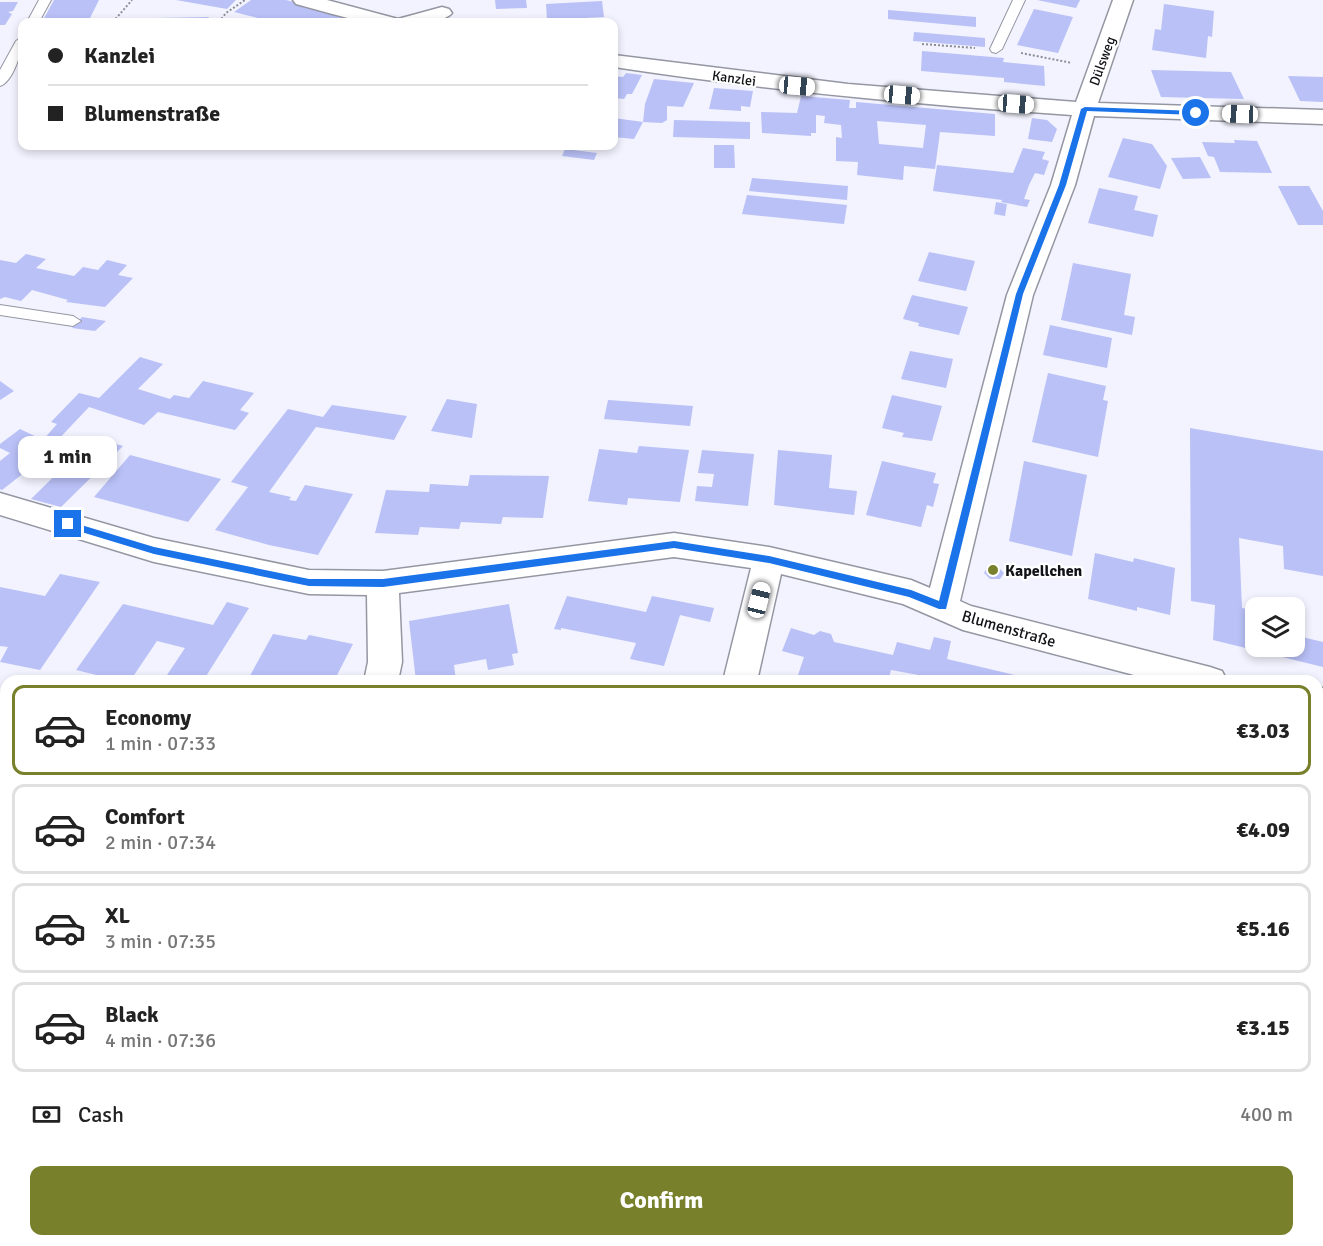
<!DOCTYPE html>
<meta charset="utf-8">
<style>
:root{--surface:#fff;--page:#f2f2f2;--text:#222;--muted:#767676;--line:#e0e0e0;--accent:#78802b}
body{margin:0;font-family:Signika,sans-serif;background:var(--page);color:var(--text);height:100vh;display:flex;flex-direction:column;font-size:22px;white-space:nowrap}
*{box-sizing:border-box;margin:0}
p{font-size:20px;color:var(--muted)}
.icon{flex:none;width:33px;height:33px;fill:none;stroke:currentColor;stroke-width:2;stroke-linecap:round;stroke-linejoin:round}
.map{position:relative;flex:1;overflow:hidden}
.details{position:absolute;left:0px;top:675px;width:1323px;height:572px;display:flex;flex-direction:column;background:var(--surface);border-radius:18px 18px 0 0;box-shadow:0 3px 9px #0003}
.details>*{flex:none}
.guide{position:absolute;left:18px;top:18px;width:600px;height:132px;border-radius:12px;box-shadow:0 3px 9px #0003;display:grid;align-content:center;height:132px;padding:0 30px;background:var(--surface)}
.fabs{position:absolute;left:1245px;top:597px;display:grid;gap:12px}
.fabs a{display:grid;place-items:center;width:60px;height:60px;border-radius:12px;background:var(--surface);box-shadow:0 3px 9px #0003;font-size:30px}
.end{position:absolute;width:27px;height:27px;margin:-14px;border:8px solid #1a73e8;background:#fff;box-shadow:0 0 0 3px #fff}
.from{border-radius:50%}
.bubble{position:absolute;height:42px;border-radius:12px;background:var(--surface);box-shadow:0 3px 9px #0003;font-size:20px;font-weight:700;line-height:42px;text-align:center}
.car{position:absolute;width:18px;height:36px;margin:-18px -9px;border-radius:8px;box-shadow:0 0 4px 2px #0007;background:linear-gradient(#fff 24%,#345 0 40%,#fff 0 76%,#345 0 86%,#fff 0)}
.guide b{display:flex;align-items:center;gap:21px;height:57px;font-size:22px}
.guide b+b{border-top:2px solid var(--line)}
.guide i{width:15px;height:15px;background:var(--text)}
ul{padding:10px 0 0;list-style:none}
li{display:flex;align-items:center;gap:18px;height:90px;margin:0 12px 9px;padding:0 18px;border:3px solid var(--line);border-radius:12px}
li div{flex:1}
li b{display:block;font-size:22px}
li em{font-style:normal;font-weight:700}
li.current{border-color:var(--accent)}
li>.icon{width:54px;height:54px;stroke-width:1.5}
.pay{display:flex;align-items:center;gap:15px;height:66px;padding:0 30px;font-size:22px}
.pay p{margin-inline-start:auto}
.button{display:flex;gap:12px;margin-top:auto;padding:12px 30px}
.button a{flex:1;height:69px;border-radius:12px;background:var(--accent);color:#fff;font-size:24px;font-weight:700;line-height:69px;text-align:center}
.map>svg:first-child{display:block}
.building{fill:#b9c1f7;fill-rule:evenodd}
.lines{fill:none;stroke-linecap:round;stroke-linejoin:round}
.lane-casing{stroke:#9496a2;stroke-width:2}
.street-casing{stroke:#9496a2;stroke-width:3}
.path{stroke:#8c8d95;stroke-width:2;stroke-dasharray:2 2;stroke-linecap:butt}
.lane{fill:#fff;fill-rule:evenodd}
.street{fill:#fff;fill-rule:evenodd}
.route{fill:#1a73e8}
.poi-dot{fill:#78802b;stroke:#fff;stroke-width:2}
.labels{text-anchor:middle;stroke-width:4.5;stroke-linejoin:round;paint-order:stroke}
.far-street-label{font-size:14px;fill:#121317;stroke:#fff}
.poi-label{font-size:16px;font-weight:bold;fill:#121317;stroke:#fff;text-anchor:start}
.street-label{font-size:16px;fill:#121317;stroke:#fff}
</style>
<div class="map">
<svg width="1323" height="1246" viewBox="0 0 1323 1246">
<rect width="100%" height="100%" fill="#f2f3fe"/>
<g class="building">
<polygon points="54,0 99,0 88,22 42,22"/>
<polygon points="176,0 236,0 227,9"/>
<polygon points="251,0 286,0 344,15 342,17 362,22 274,22 234,12"/>
<polygon points="495,0 526,0 527,8 496,9"/>
<polygon points="1037,0 1080,0 1076,8"/>
<polygon points="602,1 604,17 547,20 546,4"/>
<polygon points="0,2 18,2 13,11 8,12 12,14 5,25 0,25"/>
<polygon points="1164,4 1214,11 1212,37 1208,36 1206,58 1152,50 1155,29 1161,30"/>
<polygon points="1034,9 1073,17 1058,53 1017,45"/>
<polygon points="888,10 976,17 976,27 888,19"/>
<polygon points="209,17 206,22 156,22 157,18"/>
<polygon points="914,32 985,38 985,47 913,41"/>
<polygon points="922,51 1004,58 1003,62 1044,66 1045,86 1004,82 1004,78 921,71"/>
<polygon points="1151,70 1231,72 1244,99 1161,97"/>
<polygon points="626,73 642,75 632,94 627,94 624,99 614,98 614,76 623,77"/>
<polygon points="1288,76 1323,77 1323,102 1300,101"/>
<polygon points="654,79 694,83 683,107 667,106 667,120 662,123 643,122 634,139 614,137 614,118 643,122 645,104"/>
<polygon points="714,88 753,91 750,107 741,106 741,111 709,109"/>
<path d="M 801,96 L 850,100 L 849,108 L 856,108 L 856,102 L 995,114 L 995,136 L 940,132 L 935,169 L 904,166 L 903,180 L 857,175 L 858,162 L 836,161 L 836,137 L 842,138 L 841,125 L 824,123 L 825,116 L 816,115 L 816,133 L 811,133 L 811,136 L 762,133 L 761,112 L 797,113 ZM 877,121 L 926,125 L 923,148 L 879,144 Z"/>
<polygon points="1032,118 1047,120 1057,129 1052,142 1028,139"/>
<polygon points="674,120 750,122 750,139 673,137"/>
<polygon points="1123,138 1152,144 1167,166 1160,189 1108,177"/>
<polygon points="1234,140 1257,141 1272,173 1220,172 1214,157 1208,156 1202,142 1235,143"/>
<polygon points="714,145 734,145 735,168 714,168"/>
<polygon points="1023,148 1045,152 1042,159 1049,161 1044,175 1035,173 1029,185 1024,199 1030,200 1027,207 1001,202 1002,200 933,191 937,165 1013,173"/>
<polygon points="565,149 597,153 594,160 562,156"/>
<polygon points="1200,157 1211,178 1183,179 1171,158"/>
<polygon points="752,178 848,186 847,200 749,191"/>
<polygon points="1278,186 1309,186 1323,211 1323,225 1298,225"/>
<polygon points="1099,188 1138,196 1134,210 1158,215 1153,237 1088,223"/>
<polygon points="747,195 847,205 844,224 742,214"/>
<polygon points="996,202 1007,204 1005,216 994,214"/>
<polygon points="929,252 975,261 966,291 918,281"/>
<polygon points="26,254 46,259 36,268 74,276 83,267 98,270 107,260 127,265 118,275 133,278 105,307 66,302 68,300 32,290 21,301 5,297 0,299 0,260 16,263"/>
<polygon points="1073,263 1131,274 1124,315 1135,317 1132,335 1061,320"/>
<polygon points="912,295 968,307 959,335 918,326 919,323 903,319"/>
<polygon points="82,317 106,321 95,331 72,328"/>
<polygon points="1050,325 1112,338 1107,368 1043,355"/>
<polygon points="910,351 953,359 946,388 901,379"/>
<polygon points="140,357 163,364 138,389 170,399 174,395 189,398 203,381 254,393 240,410 249,413 235,430 158,412 144,425 89,407 53,445 57,447 2,490 0,489 0,461 10,453 0,448 0,444 20,429 43,440 57,424 51,422 79,393 99,398"/>
<polygon points="1048,373 1106,386 1103,400 1108,401 1098,457 1032,442"/>
<polygon points="0,381 14,391 0,400"/>
<polygon points="892,395 942,406 932,441 902,437 904,433 882,428"/>
<polygon points="447,399 477,404 472,438 431,431"/>
<polygon points="608,400 693,406 690,426 604,419"/>
<polygon points="332,405 407,416 394,440 316,427 269,492 291,497 289,500 296,501 305,485 353,494 318,555 269,545 215,530 248,487 231,482 288,409 323,417"/>
<polygon points="1190,428 1323,451 1323,576 1284,569 1283,546 1239,538 1242,608 1256,611 1256,646 1294,646 1294,635 1323,642 1323,667 1213,640 1215,605 1191,601"/>
<polygon points="93,438 123,446 61,507 31,499"/>
<polygon points="639,446 689,450 680,502 628,498 627,505 588,501 599,449 637,453"/>
<polygon points="702,450 754,454 748,506 695,501 697,486 712,487 714,474 698,473"/>
<polygon points="778,450 832,455 829,488 857,491 854,515 774,505"/>
<polygon points="130,455 221,479 188,522 94,497"/>
<polygon points="882,461 936,473 933,483 939,484 933,507 927,505 921,527 866,515"/>
<polygon points="1024,461 1087,475 1072,556 1009,541"/>
<polygon points="470,475 549,476 543,518 503,517 501,524 461,522 459,529 420,527 418,535 375,533 386,490 429,492 430,484 468,486"/>
<polygon points="1095,553 1133,562 1134,558 1175,568 1170,615 1137,607 1137,611 1088,599"/>
<polygon points="988,566 998,567 1004,573 1000,579 990,579 984,573"/>
<polygon points="60,574 100,582 40,670 0,662 8,647 0,646 0,587 45,596"/>
<polygon points="567,596 646,612 652,596 714,608 710,622 680,615 664,666 630,659 636,643 561,628 561,630 554,629"/>
<polygon points="227,602 249,608 203,681 163,681 185,648 157,641 130,681 121,681 76,670 123,604 213,625"/>
<polygon points="509,604 518,653 512,654 514,665 488,670 486,659 454,665 456,681 416,681 409,621"/>
<polygon points="791,628 814,635 820,631 831,634 834,642 893,655 897,642 930,650 934,637 951,641 947,659 1032,679 1032,681 923,681 924,676 891,670 888,681 796,681 804,657 782,651"/>
<polygon points="273,634 306,640 309,635 353,644 334,681 284,679 282,681 247,681"/>
<polygon points="1317,762 1323,763 1323,841 1317,840"/>
</g>
<g class="lines">
<defs>
<g id="lane">
<polygon points="39,0 51,0 39,22 27,22"/>
<polygon points="1013,0 1025,0 1002,49 996,53 992,52 990,49"/>
<path d="M 22,37 C 23,50 13,82 0,86 L 0,70 L 16,41 Z"/>
<polygon points="0,305 73,316 81,321 73,326 0,315"/>
</g>
<g id="street">
<path d="M 293,0 L 327,0 L 398,19 L 442,7 L 449,9 L 452,13 C 443,26 381,25 365,22 C 342,17 319,10 296,4 Z"/>
<path d="M 1113,0 L 1133,0 L 1098,103 L 1323,110 L 1323,124 L 1094,116 L 1075,185 L 1033,295 L 960,601 L 971,606 L 1210,667 L 1222,671 L 1227,681 L 1157,681 L 963,630 L 903,604 L 781,574 L 757,681 L 723,681 L 751,568 L 674,557 L 399,593 L 402,662 L 398,681 L 364,681 L 368,662 L 367,595 L 309,594 L 154,562 L 0,515 L 0,493 L 154,538 L 309,570 L 383,571 L 674,533 L 769,547 L 911,580 L 930,588 L 1007,295 L 1051,185 L 1072,115 C 919,105 766,90 614,67 L 614,55 L 848,84 L 1076,102 Z"/>
<rect x="1317" y="688" width="6" height="28"/>
<rect x="635" y="1240" width="46" height="6"/>
</g>
</defs>
<use href="#lane" class="lane-casing"/>
<use href="#street" class="street-casing"/>
<g class="path">
<polyline points="113,22 132,0"/>
<polyline points="219,22 226,13 245,0"/>
<polyline points="922,44 975,48"/>
<polyline points="1021,53 1072,63"/>
</g>
<use href="#lane" class="lane"/>
<use href="#street" class="street"/>
</g>
<polygon class="route" points="1085,107 1196,111 1199,113 1196,115 1087,111 1066,185 1023,294 946,609 939,609 909,597 769,563 674,548 383,587 309,586 154,554 65,527 63,524 68,521 154,547 309,579 383,579 674,541 769,556 911,590 939,601 1016,294 1059,185 1081,109"/>
<circle class="poi-dot" cx="993" cy="570" r="6"/>
<g class="labels">
<g class="far-street-label">
<text transform="translate(1102 61) rotate(-70)" y="5">Dülsweg</text>
<text transform="translate(734 78) rotate(8)" y="5">Kanzlei</text>
</g>
<g class="poi-label">
<text x="1005" y="576">Kapellchen</text>
</g>
<g class="street-label">
<text transform="translate(1009 628) rotate(16)" y="6">Blumenstraße</text>
</g>
</g>
</svg>
<div class="fabs">
<a><svg class="icon" aria-label="layers" viewBox="0 0 24 24"><path d="M12 4l9 5-9 5-9-5zM3 14l9 5 9-5"/></svg></a>
</div>
<i class="end from" style="left:1196px;top:113px"></i>
<i class="end" style="left:68px;top:524px"></i>
<div class="bubble" style="left:18px;top:436px;width:99px">1 min</div>
<i class="car" style="left:797px;top:86px;rotate:95deg"></i>
<i class="car" style="left:902px;top:95px;rotate:95deg"></i>
<i class="car" style="left:1016px;top:104px;rotate:94deg"></i>
<i class="car" style="left:1240px;top:114px;rotate:272deg"></i>
<i class="car" style="left:759px;top:600px;rotate:14deg"></i>
<div class="guide">
<b><i class="from"></i>Kanzlei</b>
<b><i></i>Blumenstraße</b>
</div>
<section class="details">
<ul>
<li class="current"><svg class="icon" aria-label="car" viewBox="0 0 24 24"><path d="M5 17H2v-5l4-1 3-4h7l3 4 3 1v5h-3M9 17h6M6 11h13"/><circle cx="7" cy="17" r="2"/><circle cx="17" cy="17" r="2"/></svg><div><b>Economy</b><p>1 min · 07:33</p></div><em>€3.03</em></li>
<li><svg class="icon" aria-label="car" viewBox="0 0 24 24"><path d="M5 17H2v-5l4-1 3-4h7l3 4 3 1v5h-3M9 17h6M6 11h13"/><circle cx="7" cy="17" r="2"/><circle cx="17" cy="17" r="2"/></svg><div><b>Comfort</b><p>2 min · 07:34</p></div><em>€4.09</em></li>
<li><svg class="icon" aria-label="car" viewBox="0 0 24 24"><path d="M5 17H2v-5l4-1 3-4h7l3 4 3 1v5h-3M9 17h6M6 11h13"/><circle cx="7" cy="17" r="2"/><circle cx="17" cy="17" r="2"/></svg><div><b>XL</b><p>3 min · 07:35</p></div><em>€5.16</em></li>
<li><svg class="icon" aria-label="car" viewBox="0 0 24 24"><path d="M5 17H2v-5l4-1 3-4h7l3 4 3 1v5h-3M9 17h6M6 11h13"/><circle cx="7" cy="17" r="2"/><circle cx="17" cy="17" r="2"/></svg><div><b>Black</b><p>4 min · 07:36</p></div><em>€3.15</em></li>
</ul>
<div class="pay"><svg class="icon" aria-label="cash" viewBox="0 0 24 24"><path d="M3 7h18v10H3z"/><circle cx="12" cy="12" r="2"/></svg>Cash<p>400 m</p></div>
<div class="button"><a>Confirm</a></div>
</section>
</div>
